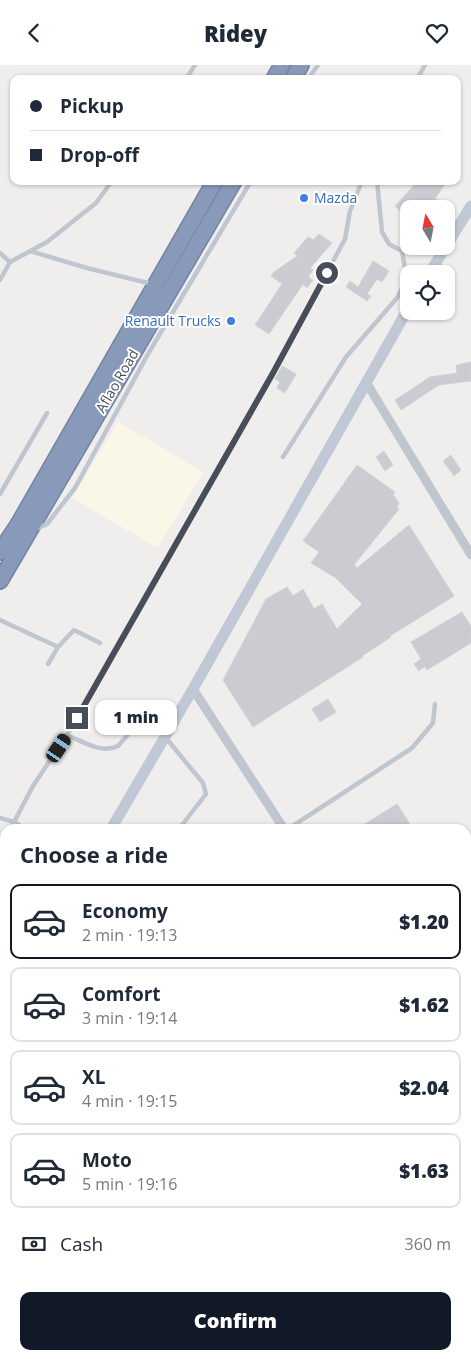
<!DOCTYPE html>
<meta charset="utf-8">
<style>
:root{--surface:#fff;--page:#f2f2f3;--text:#1f2937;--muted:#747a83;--line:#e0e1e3;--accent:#111827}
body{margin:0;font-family:"Open Sans",sans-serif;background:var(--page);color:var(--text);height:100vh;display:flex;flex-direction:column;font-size:19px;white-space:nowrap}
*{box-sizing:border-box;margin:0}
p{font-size:16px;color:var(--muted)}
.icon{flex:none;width:28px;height:28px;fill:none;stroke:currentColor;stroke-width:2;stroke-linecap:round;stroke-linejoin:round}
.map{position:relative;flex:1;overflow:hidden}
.side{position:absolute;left:0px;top:759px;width:471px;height:536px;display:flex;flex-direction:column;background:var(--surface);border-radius:15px 15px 0 0;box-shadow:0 1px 4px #0004}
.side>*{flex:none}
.guide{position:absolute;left:10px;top:10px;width:451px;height:110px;border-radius:10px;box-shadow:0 1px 4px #0004;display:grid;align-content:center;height:110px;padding:0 20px;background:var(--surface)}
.needle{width:32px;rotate:350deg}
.buttons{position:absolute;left:400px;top:135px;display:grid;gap:10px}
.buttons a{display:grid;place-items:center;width:55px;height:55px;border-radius:10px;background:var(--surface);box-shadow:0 1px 4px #0004;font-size:25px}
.end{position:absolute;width:22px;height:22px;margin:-11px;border:6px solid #474e59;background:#fff;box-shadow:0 0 0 2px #fff}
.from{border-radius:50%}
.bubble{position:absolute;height:35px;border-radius:10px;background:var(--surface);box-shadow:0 1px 4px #0004;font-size:16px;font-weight:800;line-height:35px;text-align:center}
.car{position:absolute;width:15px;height:30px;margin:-15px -8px;border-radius:6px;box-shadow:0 0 4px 1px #0007;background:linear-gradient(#222 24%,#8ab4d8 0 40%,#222 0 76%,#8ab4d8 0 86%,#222 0)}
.guide b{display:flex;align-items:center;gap:18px;height:48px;font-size:19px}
.guide b+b{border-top:1px solid var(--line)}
.guide i{width:12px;height:12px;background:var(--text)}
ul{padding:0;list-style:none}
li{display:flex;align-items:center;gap:15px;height:75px;margin:0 10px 8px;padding:0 10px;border:2px solid var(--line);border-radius:10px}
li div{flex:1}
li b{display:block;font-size:19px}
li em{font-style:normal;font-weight:800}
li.on{border-color:var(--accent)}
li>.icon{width:45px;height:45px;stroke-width:1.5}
h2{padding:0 20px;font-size:22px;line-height:60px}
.pay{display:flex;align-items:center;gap:12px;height:55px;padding:0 20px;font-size:19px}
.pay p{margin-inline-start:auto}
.action{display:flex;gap:10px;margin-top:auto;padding:10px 20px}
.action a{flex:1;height:58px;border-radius:10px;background:var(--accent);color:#fff;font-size:20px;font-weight:800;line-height:58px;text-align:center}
header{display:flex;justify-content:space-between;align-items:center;height:65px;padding:0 20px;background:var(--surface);font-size:22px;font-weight:800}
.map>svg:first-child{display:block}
.commercial{fill:#faf7e7}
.building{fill:#caccd2;stroke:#d2d3d8}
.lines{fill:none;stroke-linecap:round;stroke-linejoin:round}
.highway-casing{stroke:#7384a5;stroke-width:18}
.lane{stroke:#bfc6cf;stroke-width:4.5}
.street{stroke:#bfc6cf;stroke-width:9}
.secondary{stroke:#c1c8d5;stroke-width:11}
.highway{stroke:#8899b9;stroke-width:15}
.route{stroke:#474e59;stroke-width:6}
.shop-dot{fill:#3f7fe0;stroke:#fff;stroke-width:2}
.labels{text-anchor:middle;stroke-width:4;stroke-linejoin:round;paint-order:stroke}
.shop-label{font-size:14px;fill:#366cbe;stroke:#fff;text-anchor:start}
.street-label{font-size:14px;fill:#474e59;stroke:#fff}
</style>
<header><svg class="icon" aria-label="back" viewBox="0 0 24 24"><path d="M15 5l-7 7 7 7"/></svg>Ridey<svg class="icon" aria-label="heart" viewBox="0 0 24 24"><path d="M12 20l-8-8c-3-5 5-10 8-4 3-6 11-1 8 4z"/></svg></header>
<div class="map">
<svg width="471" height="1294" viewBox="0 0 471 1294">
<rect width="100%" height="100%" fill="#f0eeed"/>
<polygon class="commercial" points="118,357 203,407 158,483 72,433"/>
<g class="building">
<polygon points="418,116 447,116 435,134 440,136 437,144 409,144 409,153 395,141"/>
<polygon points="319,169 332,178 310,203 313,205 308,212 313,215 307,223 303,219 269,269 255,260 282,219 271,211 274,207 297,191 294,188 308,172 313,175"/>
<polygon points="373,196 389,206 382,217 377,214 367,229 371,231 367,236 346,222 350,216 358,222"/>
<polygon points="471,297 471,316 439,320 401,345 395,335 430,312 457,308 456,300"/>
<polygon points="282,301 296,309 285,328 277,323 280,317 275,314"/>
<polygon points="384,386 393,400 385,406 376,392"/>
<polygon points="451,390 461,405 454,411 443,396"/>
<polygon points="357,400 395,427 393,430 399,438 397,443 399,444 354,500 357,503 409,460 454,531 390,571 391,572 362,591 363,592 253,662 223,615 266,534 287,522 293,531 303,524 314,544 322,539 337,564 362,539 336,513 311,498 319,487 303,476"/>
<polygon points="462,547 471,561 471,578 427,605 425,601 419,606 414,599 421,594 411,577"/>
<polygon points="328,634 336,647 320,657 312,644"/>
<polygon points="397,739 413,764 357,764"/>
</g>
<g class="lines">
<defs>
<g id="highway">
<polyline points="274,14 282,0"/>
<polyline points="293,14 301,0"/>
<polyline points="0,487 18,460 215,116"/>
<polyline points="0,516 234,116"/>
</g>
</defs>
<use href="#highway" class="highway-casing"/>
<g class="lane">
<polyline points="186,14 195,0"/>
<polyline points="308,14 318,0"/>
<polyline points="417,14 425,0"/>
<polyline points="30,186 87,203 152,219"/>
<polyline points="0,188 10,197 0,215"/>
<polyline points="10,197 47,177 96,138 112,116"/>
<polyline points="283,392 346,292 397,233 407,214 402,186 389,179 382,167 377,116"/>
<polyline points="0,429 47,348"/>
<polyline points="36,464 47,459 75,423 148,289 251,116"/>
<polyline points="0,555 58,582 74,565 100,578"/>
<polyline points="48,599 58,582"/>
<path d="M 67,670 C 84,677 101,689 118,681 L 154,640"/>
<polyline points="166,673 203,718 206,729 179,764"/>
<polyline points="0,753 14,757 10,764"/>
<polyline points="25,764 14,757 33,721 67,670 147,532 273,308 345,174 350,146 362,116"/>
<polyline points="288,764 412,683 433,658 435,639"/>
<polyline points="0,781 5,772"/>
<polyline points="0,903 5,896"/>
<polyline points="466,904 471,901"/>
<polyline points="0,939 5,942"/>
</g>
<g class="street">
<polyline points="366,317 471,490"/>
<polyline points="193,624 284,764"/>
<polyline points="466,1046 471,1053"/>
</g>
<g class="secondary">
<polyline points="429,209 471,141"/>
<polyline points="111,764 193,624 409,242"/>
<polyline points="218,1290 221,1294"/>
</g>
<use href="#highway" class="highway"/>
</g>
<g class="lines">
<polyline class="route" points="77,653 273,308 327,208"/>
</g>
<g class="shop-dot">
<circle cx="304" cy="133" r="5"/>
<circle cx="231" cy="256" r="5"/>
</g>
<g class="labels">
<g class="shop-label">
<text x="314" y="138">Mazda</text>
<text x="221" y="261" text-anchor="end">Renault Trucks</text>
</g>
<g class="street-label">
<text transform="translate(117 316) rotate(-60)" y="5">Aflao Road</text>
</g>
</g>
</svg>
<div class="buttons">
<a><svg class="needle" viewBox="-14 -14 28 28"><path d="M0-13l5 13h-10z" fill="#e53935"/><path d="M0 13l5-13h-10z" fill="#747a83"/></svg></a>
<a><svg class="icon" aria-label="locate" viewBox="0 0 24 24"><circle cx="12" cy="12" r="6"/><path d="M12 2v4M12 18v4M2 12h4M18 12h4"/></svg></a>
</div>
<i class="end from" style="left:327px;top:208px"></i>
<i class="end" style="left:77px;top:653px"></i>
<div class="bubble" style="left:95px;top:635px;width:82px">1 min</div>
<i class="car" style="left:59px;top:683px;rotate:34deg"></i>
<div class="guide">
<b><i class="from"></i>Pickup</b>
<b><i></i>Drop-off</b>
</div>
<section class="side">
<h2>Choose a ride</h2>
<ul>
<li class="on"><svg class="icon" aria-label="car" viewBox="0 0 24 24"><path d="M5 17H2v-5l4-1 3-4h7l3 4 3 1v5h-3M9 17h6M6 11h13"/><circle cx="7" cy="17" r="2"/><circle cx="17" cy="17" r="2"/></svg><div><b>Economy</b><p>2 min · 19:13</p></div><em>$1.20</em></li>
<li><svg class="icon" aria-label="car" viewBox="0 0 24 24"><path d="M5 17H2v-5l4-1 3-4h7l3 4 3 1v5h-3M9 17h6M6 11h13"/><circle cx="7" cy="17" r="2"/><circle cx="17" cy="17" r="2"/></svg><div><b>Comfort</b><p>3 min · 19:14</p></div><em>$1.62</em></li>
<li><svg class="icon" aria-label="car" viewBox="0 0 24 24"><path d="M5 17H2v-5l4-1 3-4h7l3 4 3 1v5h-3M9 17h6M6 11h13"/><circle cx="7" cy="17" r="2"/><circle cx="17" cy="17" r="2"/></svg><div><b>XL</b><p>4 min · 19:15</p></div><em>$2.04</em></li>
<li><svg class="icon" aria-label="car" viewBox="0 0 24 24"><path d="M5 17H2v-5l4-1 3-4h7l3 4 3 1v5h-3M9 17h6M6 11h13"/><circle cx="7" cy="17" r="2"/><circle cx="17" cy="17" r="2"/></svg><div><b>Moto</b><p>5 min · 19:16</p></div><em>$1.63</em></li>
</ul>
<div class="pay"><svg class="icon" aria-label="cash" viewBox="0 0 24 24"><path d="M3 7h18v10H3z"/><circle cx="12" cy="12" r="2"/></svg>Cash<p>360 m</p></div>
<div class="action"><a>Confirm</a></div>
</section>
</div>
